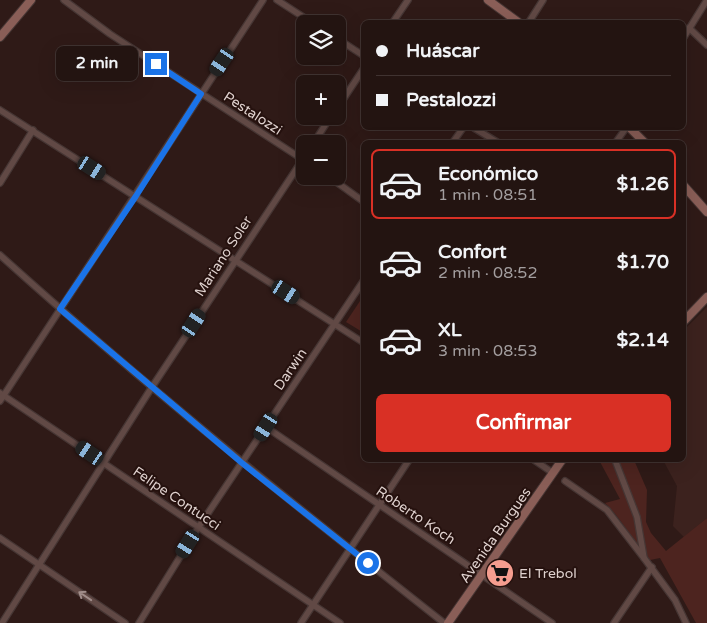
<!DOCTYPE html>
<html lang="es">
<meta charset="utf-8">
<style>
:root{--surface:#231411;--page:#2b1d1a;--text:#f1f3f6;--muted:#a39e9f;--line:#403331;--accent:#d93025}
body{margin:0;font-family:"Varela Round",sans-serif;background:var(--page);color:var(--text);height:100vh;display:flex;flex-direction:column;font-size:19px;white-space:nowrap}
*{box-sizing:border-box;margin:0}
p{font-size:16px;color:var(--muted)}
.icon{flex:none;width:28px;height:28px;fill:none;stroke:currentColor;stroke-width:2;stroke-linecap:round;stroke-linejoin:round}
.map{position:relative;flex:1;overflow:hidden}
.drawer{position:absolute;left:361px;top:140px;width:325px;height:322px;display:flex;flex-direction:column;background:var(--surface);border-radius:8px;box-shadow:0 5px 20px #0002,0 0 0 1px var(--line)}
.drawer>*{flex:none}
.banner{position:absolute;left:361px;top:20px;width:325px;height:110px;border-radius:8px;box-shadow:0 5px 20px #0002,0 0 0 1px var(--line);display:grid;align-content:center;height:110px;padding:0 15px;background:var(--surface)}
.controls{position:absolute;left:296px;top:15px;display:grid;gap:10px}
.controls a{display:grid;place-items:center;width:50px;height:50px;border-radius:8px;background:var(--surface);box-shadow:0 5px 20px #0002,0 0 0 1px var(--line);font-size:25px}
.end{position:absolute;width:22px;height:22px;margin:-11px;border:6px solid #1a73e8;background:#fff;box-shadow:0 0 0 2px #fff}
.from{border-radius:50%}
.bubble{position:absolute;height:35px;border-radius:8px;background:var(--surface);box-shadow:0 5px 20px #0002,0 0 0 1px var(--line);font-size:16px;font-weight:700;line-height:35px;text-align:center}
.car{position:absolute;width:15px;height:30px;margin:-15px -8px;border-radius:6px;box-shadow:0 0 4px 1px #0007;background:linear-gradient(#222 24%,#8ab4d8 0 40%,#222 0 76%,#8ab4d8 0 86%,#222 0)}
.banner b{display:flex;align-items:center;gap:18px;height:48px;font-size:19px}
.banner b+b{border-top:1px solid var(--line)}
.banner i{width:12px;height:12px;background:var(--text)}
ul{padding:9px 0 0;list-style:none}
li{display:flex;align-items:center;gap:15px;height:70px;margin:0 10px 8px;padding:0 5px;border:2px solid transparent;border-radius:8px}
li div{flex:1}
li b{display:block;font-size:19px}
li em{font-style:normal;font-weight:700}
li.current{border-color:var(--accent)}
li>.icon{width:45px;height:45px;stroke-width:1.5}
.button{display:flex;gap:10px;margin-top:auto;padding:10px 15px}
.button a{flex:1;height:58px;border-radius:8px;background:var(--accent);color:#fff;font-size:20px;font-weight:700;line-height:58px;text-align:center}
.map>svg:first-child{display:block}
.built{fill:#3c221e}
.green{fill:#4d241f}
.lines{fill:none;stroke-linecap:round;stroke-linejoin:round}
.street-casing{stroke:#463634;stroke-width:8}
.secondary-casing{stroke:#463634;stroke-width:10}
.street{stroke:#614945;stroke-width:5.5}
.secondary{stroke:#8a5e57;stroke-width:8}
.oneway{stroke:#a08d8a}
.route{stroke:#1a73e8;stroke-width:6}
.labels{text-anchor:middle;stroke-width:4;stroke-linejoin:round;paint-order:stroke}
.street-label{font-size:14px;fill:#dfd1ce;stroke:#25110e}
.poi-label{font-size:14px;fill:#dfd1ce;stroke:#25110e;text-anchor:start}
</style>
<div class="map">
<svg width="707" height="623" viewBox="0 0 707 623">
<rect width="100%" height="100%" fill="#2f1a17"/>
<polygon class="built" points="707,307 707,518 684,537 673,526 677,486 663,460 684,460 684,330"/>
<g class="green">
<polygon points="364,295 364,333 346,322"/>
<path d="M 599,460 L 634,460 L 647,490 L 646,522 L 651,533 L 666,551 L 707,518 L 707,623 L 696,623 L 660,558 L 650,560 C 633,542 623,520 605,503 L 620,499 Z"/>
</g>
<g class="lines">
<defs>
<g id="street">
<polyline points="64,0 110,34 305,161"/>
<polyline points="277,0 314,24"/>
<polyline points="393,22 408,0"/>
<polyline points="529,22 543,0"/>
<polyline points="689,28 707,45"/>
<polyline points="684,37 707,0"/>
<polyline points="338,39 364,56"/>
<polyline points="338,107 364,68"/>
<polyline points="0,110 364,343"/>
<polyline points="474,128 497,142"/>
<polyline points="453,142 463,128"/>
<polyline points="616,142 626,128"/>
<polyline points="313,144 331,116"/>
<polyline points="328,176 364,202"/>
<polyline points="0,183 33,130"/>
<path d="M 0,255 C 143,384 293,504 444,623"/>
<polyline points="0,393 340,623"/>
<polyline points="0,401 263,0"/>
<polyline points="266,427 552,623"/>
<polyline points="534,460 553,473"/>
<polyline points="615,460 637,517 644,558 675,600 686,623"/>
<polyline points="565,481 607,510 644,558"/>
<polyline points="0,538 125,623"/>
<polyline points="2,623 152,387 305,156"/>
<polyline points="139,623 198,528 364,280"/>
<polyline points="301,623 409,460"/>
<polyline points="614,623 652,567"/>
</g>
<g id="secondary">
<polyline points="488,0 518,22"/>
<polyline points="0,37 31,0"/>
<polyline points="630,128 644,142"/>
<polyline points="684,186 707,212"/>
<polyline points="684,321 707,297"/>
<polyline points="448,623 562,460"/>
</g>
</defs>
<use href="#street" class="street-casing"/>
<use href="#secondary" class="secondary-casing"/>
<use href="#street" class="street"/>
<use href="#secondary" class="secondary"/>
</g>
<defs><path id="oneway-shaft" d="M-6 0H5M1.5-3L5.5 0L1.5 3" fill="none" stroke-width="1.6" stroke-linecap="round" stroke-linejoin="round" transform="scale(1.25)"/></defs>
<use class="oneway" href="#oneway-shaft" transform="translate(85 596) rotate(-146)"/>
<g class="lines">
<polyline class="route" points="156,64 201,94 136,196 60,309 242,463 368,563"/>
</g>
<defs>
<symbol id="supermarket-disc" viewBox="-11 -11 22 22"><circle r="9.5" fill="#f59d8f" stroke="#25110e"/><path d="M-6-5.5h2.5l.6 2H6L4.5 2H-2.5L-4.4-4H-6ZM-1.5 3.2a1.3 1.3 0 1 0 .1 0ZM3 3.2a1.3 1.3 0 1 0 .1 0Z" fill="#111"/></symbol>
</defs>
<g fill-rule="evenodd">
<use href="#supermarket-disc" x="484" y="557" width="32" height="32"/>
</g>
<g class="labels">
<g class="street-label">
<text transform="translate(253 113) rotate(33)" y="5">Pestalozzi</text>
<text transform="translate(223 256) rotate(-57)" y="5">Mariano Soler</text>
<text transform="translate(290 369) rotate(-56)" y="5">Darwin</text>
<text transform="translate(177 498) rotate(34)" y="5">Felipe Contucci</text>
<text transform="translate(416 515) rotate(34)" y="5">Roberto Koch</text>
<text transform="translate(495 535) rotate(-55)" y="5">Avenida Burgues</text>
</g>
<g class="poi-label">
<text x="519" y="578">El Trebol</text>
</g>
</g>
</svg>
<div class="controls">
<a><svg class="icon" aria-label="layers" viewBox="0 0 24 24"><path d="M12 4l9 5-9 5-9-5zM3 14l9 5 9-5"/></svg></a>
<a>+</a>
<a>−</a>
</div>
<i class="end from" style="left:368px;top:563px"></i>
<i class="end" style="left:156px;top:64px"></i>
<div class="bubble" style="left:56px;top:46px;width:82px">2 min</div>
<i class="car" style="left:222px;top:62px;rotate:214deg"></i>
<i class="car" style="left:92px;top:168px;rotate:122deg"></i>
<i class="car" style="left:286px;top:292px;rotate:123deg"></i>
<i class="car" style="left:194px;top:323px;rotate:33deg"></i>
<i class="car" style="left:266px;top:427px;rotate:212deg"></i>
<i class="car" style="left:90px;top:453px;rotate:304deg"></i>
<i class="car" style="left:188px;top:544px;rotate:212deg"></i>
<div class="banner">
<b><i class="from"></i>Huáscar</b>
<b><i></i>Pestalozzi</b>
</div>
<section class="drawer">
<ul>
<li class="current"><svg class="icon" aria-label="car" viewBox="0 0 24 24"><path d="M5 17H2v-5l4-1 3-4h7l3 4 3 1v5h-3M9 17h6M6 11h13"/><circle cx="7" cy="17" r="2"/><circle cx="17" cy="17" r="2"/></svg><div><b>Económico</b><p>1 min · 08:51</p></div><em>$1.26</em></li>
<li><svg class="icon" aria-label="car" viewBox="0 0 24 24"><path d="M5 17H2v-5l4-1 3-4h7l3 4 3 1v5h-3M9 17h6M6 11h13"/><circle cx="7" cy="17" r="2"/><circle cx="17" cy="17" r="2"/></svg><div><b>Confort</b><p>2 min · 08:52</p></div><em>$1.70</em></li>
<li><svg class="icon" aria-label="car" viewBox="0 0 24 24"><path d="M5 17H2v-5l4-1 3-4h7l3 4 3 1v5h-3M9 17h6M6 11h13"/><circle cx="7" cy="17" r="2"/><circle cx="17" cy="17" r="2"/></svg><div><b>XL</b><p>3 min · 08:53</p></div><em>$2.14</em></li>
</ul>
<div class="button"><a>Confirmar</a></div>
</section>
</div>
